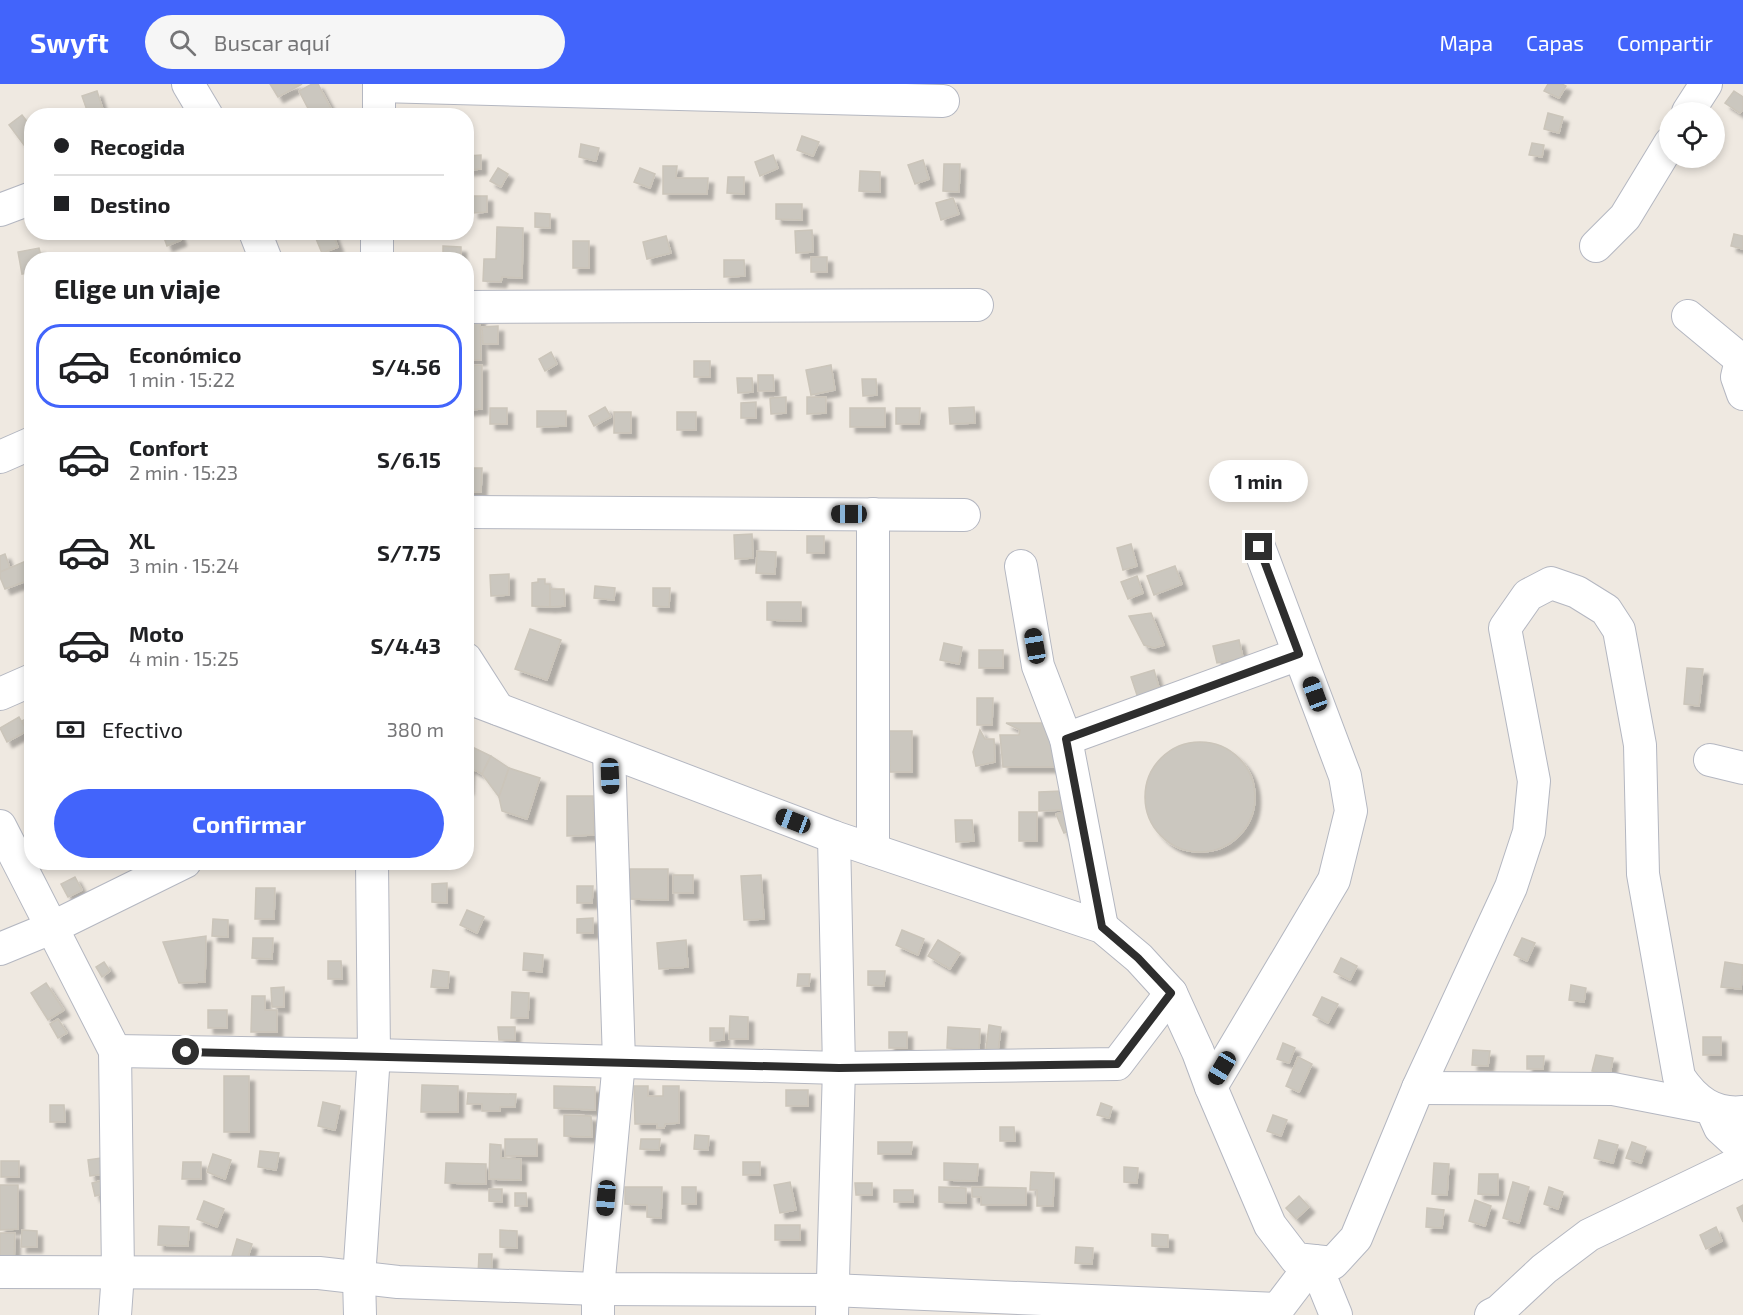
<!DOCTYPE html>
<html lang="es">
<meta charset="utf-8">
<style>
:root{--surface:#fff;--page:#f6f6f6;--text:#202124;--muted:#757577;--line:#e0e0e0;--accent:#4264fb}
body{margin:0;font-family:"Exo 2",sans-serif;background:var(--page);color:var(--text);height:100vh;display:flex;flex-direction:column;font-size:22px;white-space:nowrap}
*{box-sizing:border-box;margin:0}
p{font-size:20px;color:var(--muted)}
.icon{flex:none;width:33px;height:33px;fill:none;stroke:currentColor;stroke-width:2;stroke-linecap:round;stroke-linejoin:round}
.map{position:relative;flex:1;overflow:hidden}
.sheet{position:absolute;left:24px;top:168px;width:450px;height:618px;display:flex;flex-direction:column;background:var(--surface);border-radius:24px;box-shadow:0 3px 9px #0003}
.sheet>*{flex:none}
.banner{position:absolute;left:24px;top:24px;width:450px;height:132px;border-radius:24px;box-shadow:0 3px 9px #0003;display:grid;align-content:center;height:132px;padding:0 30px;background:var(--surface)}
.buttons{position:absolute;left:1659px;top:18px;display:grid;gap:12px}
.buttons a{display:grid;place-items:center;width:66px;height:66px;border-radius:50%;background:var(--surface);box-shadow:0 3px 9px #0003;font-size:30px}
.end{position:absolute;width:27px;height:27px;margin:-14px;border:8px solid #2e2e2e;background:#fff;box-shadow:0 0 0 3px #fff}
.from{border-radius:50%}
.bubble{position:absolute;height:42px;border-radius:21px;background:var(--surface);box-shadow:0 3px 9px #0003;font-size:20px;font-weight:700;line-height:42px;text-align:center}
.car{position:absolute;width:18px;height:36px;margin:-18px -9px;border-radius:8px;box-shadow:0 0 4px 2px #0007;background:linear-gradient(#222 24%,#8ab4d8 0 40%,#222 0 76%,#8ab4d8 0 86%,#222 0)}
.banner b{display:flex;align-items:center;gap:21px;height:57px;font-size:22px}
.banner b+b{border-top:2px solid var(--line)}
.banner i{width:15px;height:15px;background:var(--text)}
ul{padding:0;list-style:none}
li{display:flex;align-items:center;gap:18px;height:84px;margin:0 12px 9px;padding:0 18px;border:3px solid transparent;border-radius:24px}
li div{flex:1}
li b{display:block;font-size:22px}
li em{font-style:normal;font-weight:700}
li.active{border-color:var(--accent)}
li>.icon{width:54px;height:54px;stroke-width:1.5}
h2{padding:0 30px;font-size:27px;line-height:72px}
.pay{display:flex;align-items:center;gap:15px;height:66px;padding:0 30px;font-size:22px}
.pay p{margin-inline-start:auto}
.action{display:flex;gap:12px;margin-top:auto;padding:12px 30px}
.action a{flex:1;height:69px;border-radius:36px;background:var(--accent);color:#fff;font-size:24px;font-weight:700;line-height:69px;text-align:center}
header{display:flex;align-items:center;gap:36px;box-sizing:border-box;height:84px;padding:0 30px;background:var(--accent);color:#fff}
header strong{font-size:28px}
nav{display:flex;gap:33px;margin-inline-start:auto;font-size:21px}
.search{width:420px;height:54px;background:var(--page);display:flex;align-items:center;gap:15px;box-sizing:border-box;padding:0 21px;border-radius:33px;color:var(--muted);font-size:22px}
.map>svg:first-child{display:block}
.building{fill:#cbc7bf;stroke:#cbc5ba;stroke-width:1.5;filter:url(#shadow)}
.lines{fill:none;stroke-linecap:round;stroke-linejoin:round}
.minor-casing{stroke:#b4b7c1;stroke-width:34}
.minor{stroke:#fff;stroke-width:32}
.route{stroke:#2e2e2e;stroke-width:8}
</style>
<header>
<strong>Swyft</strong>
<div class="search"><svg class="icon" aria-label="search" viewBox="0 0 24 24"><circle cx="10" cy="10" r="6"/><path d="M15 15l6 6"/></svg>Buscar aquí</div>
<nav><a>Mapa</a><a>Capas</a><a>Compartir</a></nav>
</header>
<div class="map">
<svg width="1743" height="1231" viewBox="0 0 1743 1231">
<defs>
<filter id="shadow"><feDropShadow dx="5.5" dy="5.5" stdDeviation="1.5" flood-color="#0004"/></filter>
</defs>
<rect width="100%" height="100%" fill="#efe9e1"/>
<g class="building">
<polygon points="270,0 302,0 278,13"/>
<polygon points="312,0 318,0 333,28 326,32 312,32 299,7"/>
<polygon points="1548,0 1562,0 1566,2 1559,14 1544,7"/>
<polygon points="97,7 105,32 89,32 82,12"/>
<polygon points="1734,7 1743,13 1743,26 1740,29 1725,19"/>
<rect x="434" y="25" width="14" height="7"/>
<polygon points="1548,29 1563,33 1559,49 1544,45"/>
<polygon points="22,31 32,44 32,49 24,61 9,41"/>
<polygon points="802,52 819,58 813,72 797,66"/>
<polygon points="1532,59 1544,61 1542,73 1529,71"/>
<polygon points="581,60 599,64 596,77 579,73"/>
<polygon points="481,71 481,85 468,86 467,72"/>
<polygon points="773,71 778,84 760,92 755,78"/>
<polygon points="923,76 929,95 915,100 908,81"/>
<polygon points="944,80 960,80 959,108 943,107"/>
<polygon points="663,82 677,82 676,94 708,94 707,110 663,110"/>
<polygon points="498,84 508,90 501,103 490,97"/>
<polygon points="640,84 655,90 650,104 634,98"/>
<polygon points="860,87 880,88 880,108 859,107"/>
<polygon points="728,93 744,93 744,110 727,109"/>
<polygon points="473,112 487,112 487,128 473,129"/>
<polygon points="953,114 959,130 941,136 936,119"/>
<polygon points="776,120 802,120 802,136 776,135"/>
<polygon points="535,129 550,130 550,144 535,143"/>
<polygon points="497,143 523,144 522,194 502,193 501,198 483,197 484,175 496,175"/>
<polygon points="812,146 813,168 796,169 795,147"/>
<polygon points="162,148 178,148 181,156 167,162"/>
<polygon points="319,148 332,148 338,163 322,169 314,150"/>
<polygon points="1734,150 1743,152 1743,165 1731,162"/>
<polygon points="666,152 671,169 647,175 643,158"/>
<rect x="573" y="157" width="16" height="27"/>
<polygon points="443,162 461,163 461,176 443,176"/>
<polygon points="39,164 42,176 32,176 32,188 22,190 18,168"/>
<rect x="811" y="173" width="16" height="15"/>
<polygon points="724,176 744,176 745,192 724,193"/>
<polygon points="466,233 480,233 481,276 466,276"/>
<polygon points="498,242 498,260 483,260 482,243"/>
<polygon points="551,268 557,280 545,287 539,275"/>
<polygon points="32,271 32,291 30,291 27,272"/>
<rect x="694" y="277" width="16" height="16"/>
<polygon points="482,281 482,325 466,326 466,282"/>
<polygon points="831,281 835,306 811,311 806,286"/>
<polygon points="758,291 773,291 774,307 758,307"/>
<polygon points="737,294 752,294 753,308 738,309"/>
<polygon points="862,295 876,295 877,311 863,312"/>
<polygon points="786,313 786,329 771,330 770,314"/>
<polygon points="807,313 826,313 826,329 807,330"/>
<polygon points="756,318 756,334 741,334 741,319"/>
<polygon points="605,323 611,333 594,342 589,332"/>
<polygon points="974,323 975,339 950,340 949,324"/>
<rect x="490" y="324" width="17" height="16"/>
<rect x="850" y="324" width="35" height="19"/>
<polygon points="896,324 920,324 919,340 896,340"/>
<polygon points="537,327 566,327 566,342 537,343"/>
<rect x="614" y="328" width="17" height="21"/>
<rect x="677" y="328" width="19" height="18"/>
<polygon points="466,384 482,384 481,408 466,408"/>
<polygon points="752,450 753,474 735,475 734,451"/>
<rect x="807" y="452" width="17" height="17"/>
<polygon points="1131,460 1137,482 1123,486 1117,464"/>
<polygon points="757,467 776,468 775,490 756,489"/>
<polygon points="5,470 10,484 0,488 0,472"/>
<polygon points="26,477 32,495 5,505 0,493 0,488"/>
<polygon points="1175,482 1182,500 1154,511 1147,492"/>
<polygon points="509,490 509,511 491,512 490,491"/>
<polygon points="1137,492 1143,509 1128,515 1121,498"/>
<polygon points="538,495 545,495 545,500 550,500 550,523 532,522 532,499 538,498"/>
<polygon points="595,502 615,504 614,516 594,514"/>
<polygon points="653,504 670,504 669,523 653,522"/>
<polygon points="550,505 564,505 565,522 550,523"/>
<polygon points="767,518 801,518 801,537 767,536"/>
<polygon points="1151,529 1164,561 1154,564 1144,561 1129,532"/>
<polygon points="530,545 561,556 547,596 515,585"/>
<polygon points="1239,556 1243,574 1217,579 1213,562"/>
<polygon points="944,559 962,563 959,580 940,576"/>
<rect x="979" y="566" width="24" height="18"/>
<polygon points="1687,584 1703,585 1699,622 1684,620"/>
<polygon points="1154,586 1160,607 1138,614 1131,593"/>
<polygon points="977,614 993,614 992,641 977,641"/>
<polygon points="32,631 32,650 29,651 22,637"/>
<polygon points="19,633 27,647 7,658 0,644"/>
<polygon points="1006,639 1046,639 1062,683 1003,683 1000,651 1019,651 1020,646"/>
<polygon points="980,646 985,655 994,655 995,678 976,682 973,668"/>
<polygon points="889,647 912,647 912,688 890,688"/>
<circle cx="1200" cy="713" r="55"/>
<polygon points="466,660 491,672 482,690 469,683 468,705 466,705"/>
<polygon points="491,672 509,684 499,713 482,690"/>
<polygon points="509,684 540,694 527,735 502,727 499,713"/>
<polygon points="1062,707 1062,726 1039,727 1039,708"/>
<polygon points="567,712 593,712 594,751 567,752"/>
<polygon points="1071,726 1078,744 1064,749 1056,730"/>
<rect x="1019" y="728" width="18" height="29"/>
<polygon points="955,736 972,736 974,757 956,758"/>
<polygon points="630,785 668,785 668,816 630,815"/>
<rect x="673" y="791" width="20" height="18"/>
<polygon points="761,791 764,835 744,836 741,792"/>
<polygon points="75,793 82,806 68,813 61,800"/>
<polygon points="447,799 447,819 432,818 432,800"/>
<polygon points="577,802 593,802 592,819 577,819"/>
<polygon points="256,804 275,804 274,835 255,835"/>
<polygon points="467,826 484,833 477,849 460,841"/>
<polygon points="593,834 593,849 577,849 577,835"/>
<polygon points="213,835 228,836 228,853 212,852"/>
<polygon points="902,846 924,855 918,871 896,861"/>
<polygon points="206,852 205,898 179,899 163,858"/>
<polygon points="253,854 273,854 272,875 252,874"/>
<polygon points="1522,854 1535,859 1527,877 1514,871"/>
<polygon points="686,856 688,883 659,885 657,859"/>
<polygon points="938,856 960,869 950,885 928,872"/>
<polygon points="524,869 543,871 542,888 523,886"/>
<polygon points="1341,874 1357,882 1350,896 1334,888"/>
<polygon points="328,877 341,877 342,895 328,895"/>
<polygon points="104,878 110,887 102,893 96,883"/>
<polygon points="1725,878 1743,881 1741,905 1721,903"/>
<polygon points="433,886 449,888 448,904 431,903"/>
<polygon points="868,887 885,887 884,902 868,901"/>
<polygon points="798,890 810,890 809,902 797,902"/>
<polygon points="46,899 64,926 48,936 31,909"/>
<polygon points="1571,901 1586,904 1584,918 1569,916"/>
<polygon points="284,903 284,923 272,923 271,904"/>
<polygon points="512,908 529,909 528,934 511,934"/>
<polygon points="252,912 265,912 265,926 277,926 277,948 251,948"/>
<polygon points="1322,913 1338,920 1328,939 1313,931"/>
<rect x="208" y="926" width="19" height="18"/>
<polygon points="730,932 748,933 748,955 729,955"/>
<polygon points="58,935 67,949 58,954 50,940"/>
<polygon points="989,941 1001,943 998,967 986,965"/>
<polygon points="498,943 515,943 515,956 499,956"/>
<polygon points="948,943 980,945 979,966 947,964"/>
<polygon points="710,944 724,944 724,956 710,957"/>
<rect x="889" y="948" width="18" height="16"/>
<rect x="1703" y="953" width="18" height="18"/>
<polygon points="1283,959 1295,964 1289,979 1277,975"/>
<polygon points="1473,966 1490,967 1488,982 1472,981"/>
<polygon points="1596,971 1613,974 1610,991 1592,987"/>
<polygon points="1527,972 1544,972 1543,985 1527,985"/>
<polygon points="1298,973 1312,980 1299,1008 1286,1002"/>
<rect x="224" y="992" width="25" height="56"/>
<polygon points="422,1001 458,1002 458,1028 421,1028"/>
<polygon points="554,1002 595,1003 595,1026 554,1024"/>
<polygon points="634,1002 648,1002 648,1012 663,1012 663,1002 679,1002 679,1039 665,1040 664,1044 657,1044 657,1040 635,1040"/>
<rect x="786" y="1006" width="22" height="16"/>
<polygon points="468,1009 516,1010 515,1023 500,1023 500,1027 482,1027 482,1020 467,1020"/>
<polygon points="323,1018 340,1022 335,1046 318,1042"/>
<polygon points="1101,1019 1112,1023 1109,1034 1097,1031"/>
<polygon points="50,1021 64,1021 65,1038 50,1038"/>
<polygon points="564,1031 591,1032 592,1053 564,1052"/>
<polygon points="1273,1031 1287,1036 1281,1052 1267,1047"/>
<polygon points="1000,1043 1014,1043 1015,1057 1000,1057"/>
<polygon points="695,1051 709,1052 708,1066 694,1065"/>
<rect x="505" y="1055" width="32" height="17"/>
<polygon points="641,1055 660,1055 659,1066 640,1065"/>
<polygon points="1599,1056 1618,1061 1613,1079 1594,1074"/>
<polygon points="878,1058 912,1058 911,1070 878,1070"/>
<polygon points="1632,1058 1646,1063 1641,1079 1626,1074"/>
<polygon points="490,1060 501,1061 501,1074 521,1075 521,1096 489,1095"/>
<polygon points="260,1067 279,1069 276,1086 258,1083"/>
<polygon points="213,1070 231,1076 225,1095 207,1088"/>
<polygon points="101,1074 104,1090 90,1092 88,1076"/>
<rect x="1" y="1077" width="18" height="16"/>
<polygon points="183,1078 201,1078 201,1095 182,1095"/>
<rect x="743" y="1078" width="17" height="13"/>
<polygon points="446,1079 486,1080 486,1100 445,1099"/>
<polygon points="944,1079 978,1080 977,1097 944,1096"/>
<polygon points="1434,1079 1449,1080 1447,1111 1432,1110"/>
<polygon points="1124,1083 1138,1084 1137,1099 1124,1098"/>
<polygon points="1031,1088 1054,1089 1053,1122 1037,1122 1037,1106 1030,1106"/>
<polygon points="1479,1090 1498,1090 1498,1111 1478,1110"/>
<polygon points="104,1096 108,1109 95,1112 92,1099"/>
<polygon points="790,1098 796,1126 780,1129 774,1101"/>
<polygon points="1513,1098 1529,1103 1519,1139 1503,1134"/>
<polygon points="855,1099 872,1099 872,1111 856,1111"/>
<polygon points="0,1101 18,1101 18,1145 0,1146"/>
<polygon points="625,1103 662,1103 661,1134 647,1133 647,1121 625,1120"/>
<rect x="682" y="1103" width="14" height="17"/>
<polygon points="939,1103 966,1104 966,1119 939,1118"/>
<polygon points="972,1103 1026,1104 1026,1121 981,1121 981,1113 972,1113"/>
<polygon points="1549,1103 1563,1108 1558,1125 1544,1120"/>
<polygon points="489,1105 502,1105 502,1118 489,1117"/>
<rect x="894" y="1106" width="19" height="12"/>
<polygon points="515,1109 526,1109 527,1122 515,1122"/>
<polygon points="1299,1112 1309,1123 1296,1135 1286,1124"/>
<polygon points="1475,1116 1491,1122 1485,1142 1469,1137"/>
<polygon points="204,1117 224,1125 217,1143 197,1135"/>
<polygon points="1743,1121 1743,1138 1737,1124"/>
<polygon points="1427,1124 1444,1126 1442,1144 1426,1143"/>
<rect x="775" y="1141" width="25" height="15"/>
<polygon points="159,1142 189,1143 188,1162 158,1161"/>
<polygon points="1716,1143 1722,1157 1706,1165 1700,1151"/>
<polygon points="22,1146 37,1147 37,1163 21,1163"/>
<polygon points="500,1146 517,1147 517,1164 500,1163"/>
<polygon points="0,1149 15,1149 14,1180 0,1180"/>
<polygon points="1152,1150 1168,1151 1168,1163 1152,1162"/>
<polygon points="237,1155 252,1160 247,1176 232,1172"/>
<polygon points="1076,1163 1093,1164 1092,1180 1075,1179"/>
<polygon points="479,1170 492,1170 491,1192 478,1192"/>
</g>
<g class="lines">
<defs>
<g id="minor">
<polyline points="188,0 207,32"/>
<polyline points="379,2 943,17"/>
<polyline points="1688,28 1706,0"/>
<polyline points="379,32 379,0"/>
<polyline points="0,126 32,114"/>
<polyline points="255,148 266,176"/>
<polyline points="1596,162 1625,133 1670,59"/>
<polyline points="377,176 377,148"/>
<polyline points="466,223 977,221"/>
<polyline points="1688,232 1741,276"/>
<polyline points="1743,275 1741,276 1737,293 1743,310"/>
<polyline points="0,373 32,359"/>
<polyline points="466,428 964,431"/>
<polyline points="873,430 873,766"/>
<polyline points="1021,482 1038,582 1066,655 1102,843"/>
<polyline points="466,575 498,625"/>
<polyline points="0,610 32,596"/>
<path d="M 466,613 L 834,753 L 1102,843 L 1139,874 L 1171,909 L 1198,968 L 1211,1003 L 1270,1141 L 1296,1175 L 1333,1179 L 1356,1154 L 1418,1004 L 1511,803 L 1529,748 L 1534,697 L 1505,544 L 1528,511 L 1551,499 L 1577,508 L 1606,526 L 1619,546 L 1640,661 L 1643,790 L 1679,993 C 1695,1017 1714,1031 1743,1028"/>
<polyline points="1066,655 1299,570"/>
<polyline points="1710,676 1743,684"/>
<polyline points="0,742 115,967 118,1189 115,1231"/>
<polyline points="0,865 51,844 185,778"/>
<polyline points="115,967 374,971 839,984 1117,980 1171,909"/>
<polyline points="1211,1003 1334,796 1351,727 1345,692 1259,463"/>
<polyline points="1418,1004 1613,1005 1711,1024 1720,1044 1743,1065"/>
<polyline points="1314,1177 1336,1231"/>
<polyline points="0,1188 319,1189 398,1198 598,1205 831,1206 1277,1225"/>
<polyline points="360,1231 359,1194 374,971 372,778"/>
<polyline points="598,1231 598,1205 619,977 609,668"/>
<polyline points="832,1231 839,984 834,753"/>
<polyline points="1273,1231 1314,1177"/>
<polyline points="1491,1231 1499,1227 1544,1185 1589,1151 1743,1077"/>
</g>
</defs>
<use href="#minor" class="minor-casing"/>
<use href="#minor" class="minor"/>
</g>
<g class="lines">
<polyline class="route" points="186,968 839,984 1117,980 1171,909 1138,874 1102,843 1066,655 1299,570 1259,463"/>
</g>
</svg>
<div class="buttons">
<a><svg class="icon" aria-label="locate" viewBox="0 0 24 24"><circle cx="12" cy="12" r="6"/><path d="M12 2v4M12 18v4M2 12h4M18 12h4"/></svg></a>
</div>
<i class="end from" style="left:186px;top:968px"></i>
<i class="end" style="left:1259px;top:463px"></i>
<div class="bubble" style="left:1209px;top:376px;width:99px">1 min</div>
<i class="car" style="left:849px;top:430px;rotate:270deg"></i>
<i class="car" style="left:1035px;top:562px;rotate:350deg"></i>
<i class="car" style="left:1315px;top:610px;rotate:340deg"></i>
<i class="car" style="left:610px;top:692px;rotate:178deg"></i>
<i class="car" style="left:793px;top:737px;rotate:291deg"></i>
<i class="car" style="left:1222px;top:984px;rotate:211deg"></i>
<i class="car" style="left:606px;top:1114px;rotate:185deg"></i>
<div class="banner">
<b><i class="from"></i>Recogida</b>
<b><i></i>Destino</b>
</div>
<section class="sheet">
<h2>Elige un viaje</h2>
<ul>
<li class="active"><svg class="icon" aria-label="car" viewBox="0 0 24 24"><path d="M5 17H2v-5l4-1 3-4h7l3 4 3 1v5h-3M9 17h6M6 11h13"/><circle cx="7" cy="17" r="2"/><circle cx="17" cy="17" r="2"/></svg><div><b>Económico</b><p>1 min · 15:22</p></div><em>S/4.56</em></li>
<li><svg class="icon" aria-label="car" viewBox="0 0 24 24"><path d="M5 17H2v-5l4-1 3-4h7l3 4 3 1v5h-3M9 17h6M6 11h13"/><circle cx="7" cy="17" r="2"/><circle cx="17" cy="17" r="2"/></svg><div><b>Confort</b><p>2 min · 15:23</p></div><em>S/6.15</em></li>
<li><svg class="icon" aria-label="car" viewBox="0 0 24 24"><path d="M5 17H2v-5l4-1 3-4h7l3 4 3 1v5h-3M9 17h6M6 11h13"/><circle cx="7" cy="17" r="2"/><circle cx="17" cy="17" r="2"/></svg><div><b>XL</b><p>3 min · 15:24</p></div><em>S/7.75</em></li>
<li><svg class="icon" aria-label="car" viewBox="0 0 24 24"><path d="M5 17H2v-5l4-1 3-4h7l3 4 3 1v5h-3M9 17h6M6 11h13"/><circle cx="7" cy="17" r="2"/><circle cx="17" cy="17" r="2"/></svg><div><b>Moto</b><p>4 min · 15:25</p></div><em>S/4.43</em></li>
</ul>
<div class="pay"><svg class="icon" aria-label="cash" viewBox="0 0 24 24"><path d="M3 7h18v10H3z"/><circle cx="12" cy="12" r="2"/></svg>Efectivo<p>380 m</p></div>
<div class="action"><a>Confirmar</a></div>
</section>
</div>
